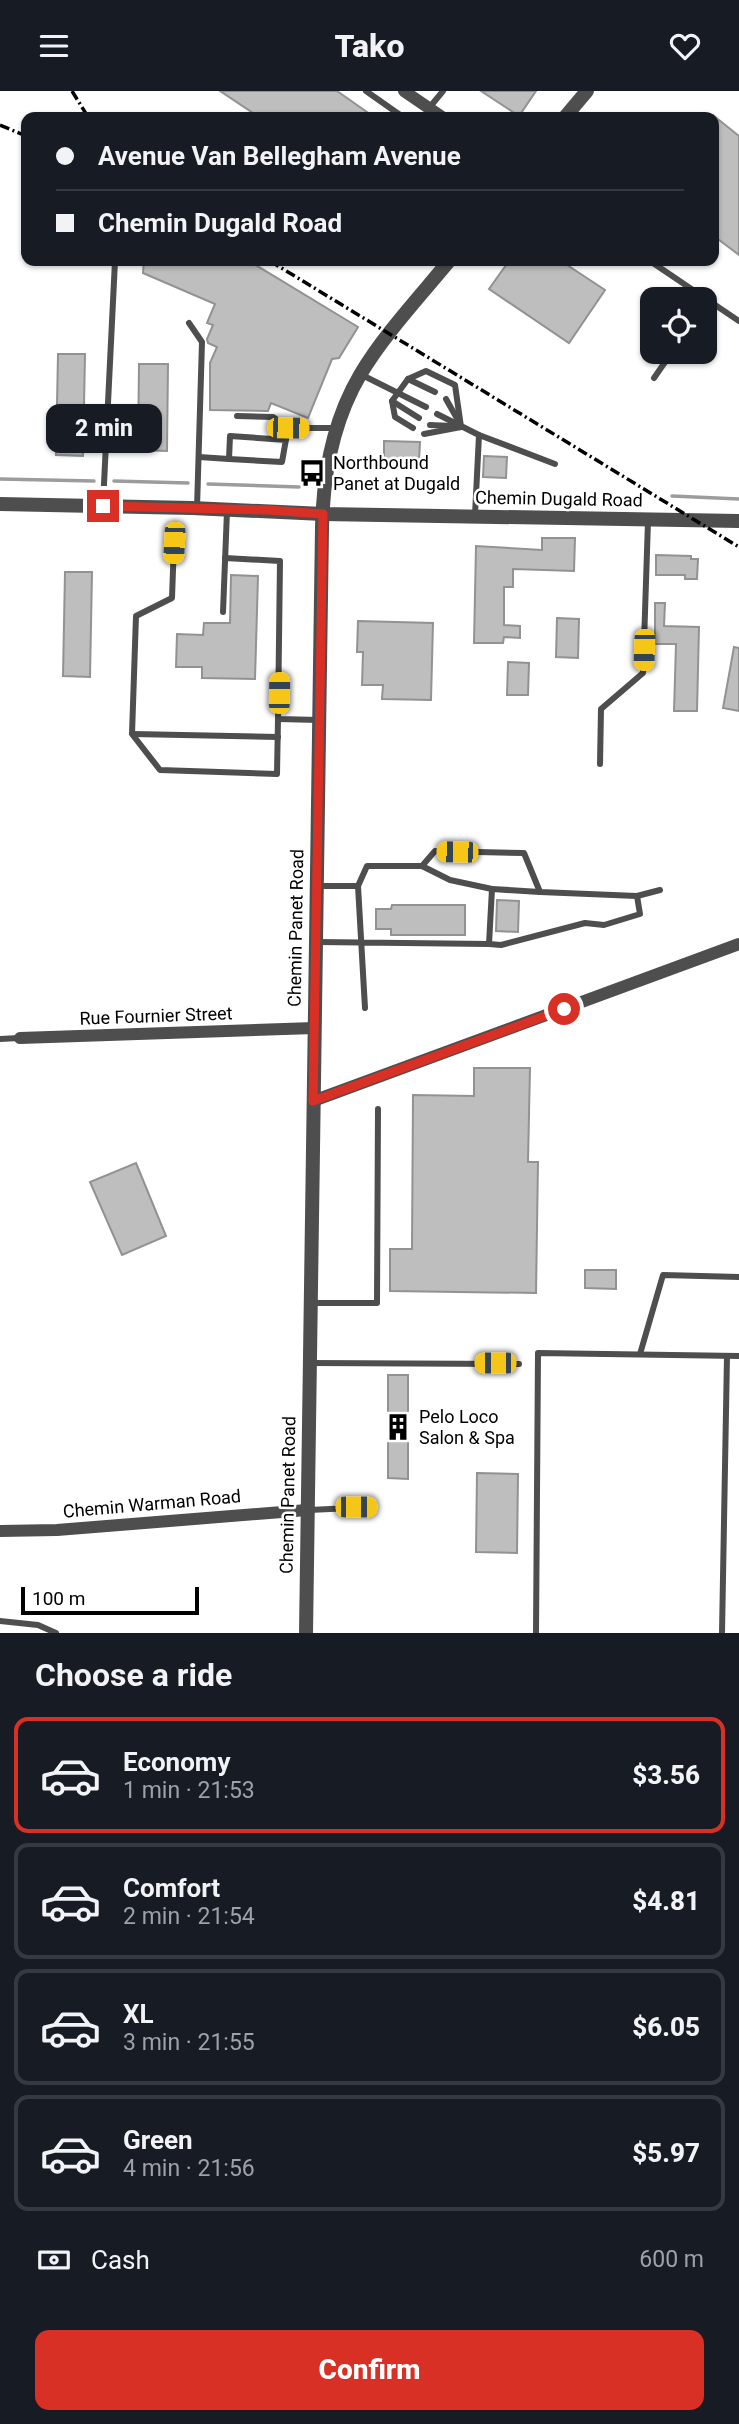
<!DOCTYPE html>
<meta charset="utf-8">
<style>
:root{--surface:#171b24;--page:#20242c;--text:#f1f3f6;--muted:#9ea1a6;--line:#363941;--accent:#d93025}
body{margin:0;font-family:Roboto,sans-serif;background:var(--page);color:var(--text);height:100vh;display:flex;flex-direction:column;font-size:26px;white-space:nowrap}
*{box-sizing:border-box;margin:0}
p{font-size:23px;color:var(--muted)}
.icon{flex:none;width:38px;height:38px;fill:none;stroke:currentColor;stroke-width:2;stroke-linecap:round;stroke-linejoin:round}
.map{position:relative;height:1542px;overflow:hidden}
.side{display:flex;flex-direction:column;background:var(--surface);flex:1}
.side>*{flex:none}
.hud{position:absolute;left:21px;top:21px;width:698px;height:154px;border-radius:14px;box-shadow:0 2px 5px #0004;display:grid;align-content:center;height:154px;padding:0 35px;background:var(--surface)}
.fabs{position:absolute;left:640px;top:196px;display:grid;gap:14px}
.fabs a{display:grid;place-items:center;width:77px;height:77px;border-radius:14px;background:var(--surface);box-shadow:0 2px 5px #0004;font-size:35px}
.scale{position:absolute;left:21px;bottom:18px;width:178px;box-sizing:border-box;padding-left:7px;border:4px solid #000;border-top:0;font-size:19px;line-height:24px;white-space:nowrap;color:#000;-webkit-text-stroke:5px #fff;paint-order:stroke}
.end{position:absolute;width:32px;height:32px;margin:-16px;border:9px solid #d93025;background:#fff;box-shadow:0 0 0 4px #fff}
.from{border-radius:50%}
.bubble{position:absolute;height:49px;border-radius:14px;background:var(--surface);box-shadow:0 2px 5px #0004;font-size:23px;font-weight:800;line-height:49px;text-align:center}
.car{position:absolute;width:21px;height:42px;margin:-21px -10px;border-radius:9px;box-shadow:0 0 5px 2px #0007;background:linear-gradient(#f5c518 24%,#345 0 40%,#f5c518 0 76%,#345 0 86%,#f5c518 0)}
.hud b{display:flex;align-items:center;gap:24px;height:66px;font-size:26px}
.hud b+b{border-top:2px solid var(--line)}
.hud i{width:18px;height:18px;background:var(--text)}
ul{padding:0;list-style:none}
li{display:flex;align-items:center;gap:21px;height:116px;margin:0 14px 10px;padding:0 21px;border:4px solid var(--line);border-radius:14px}
li div{flex:1}
li b{display:block;font-size:26px}
li em{font-style:normal;font-weight:800}
li.active{border-color:var(--accent)}
li>.icon{width:63px;height:63px;stroke-width:1.5}
h2{padding:0 35px;font-size:32px;line-height:84px}
.pay{display:flex;align-items:center;gap:18px;height:77px;padding:0 35px;font-size:26px}
.pay p{margin-inline-start:auto}
.action{display:flex;gap:14px;margin-top:auto;padding:14px 35px}
.action a{flex:1;height:80px;border-radius:14px;background:var(--accent);color:#fff;font-size:28px;font-weight:800;line-height:80px;text-align:center}
header{display:flex;justify-content:space-between;align-items:center;height:91px;padding:0 35px;background:var(--surface);font-size:32px;font-weight:800}
.map>svg:first-child{display:block}
.lines{fill:none;stroke-linecap:round;stroke-linejoin:round}
.stream{stroke:#9c9c9c;stroke-width:3.5}
.building{fill:#bebebe;stroke:#929292;stroke-width:2}
.service{stroke:#4e4e4e;stroke-width:6}
.minor{stroke:#4e4e4e;stroke-width:12}
.tertiary{stroke:#4e4e4e;stroke-width:14}
.rail{stroke:#000;stroke-width:3.5;stroke-dasharray:10 3.5 2 3.5;stroke-linecap:butt}
.route{stroke:#d93025;stroke-width:9}
.labels{text-anchor:middle;stroke-width:5;stroke-linejoin:round;paint-order:stroke}
.poi-label{font-size:18px;fill:#000;stroke:#fff;text-anchor:start}
.street-label{font-size:18px;fill:#000;stroke:#fff}
</style>
<header><svg class="icon" aria-label="menu" viewBox="0 0 24 24"><path d="M4 6h16M4 12h16M4 18h16"/></svg>Tako<svg class="icon" aria-label="heart" viewBox="0 0 24 24"><path d="M12 20l-8-8c-3-5 5-10 8-4 3-6 11-1 8 4z"/></svg></header>
<div class="map">
<svg width="739" height="1542" viewBox="0 0 739 1542">
<rect width="100%" height="100%" fill="#fff"/>
<g class="lines">
<g class="stream">
<polyline points="0,388 94,390"/>
<polyline points="114,390 188,392"/>
<polyline points="208,393 299,396"/>
<polyline points="672,405 739,408"/>
</g>
</g>
<g class="building">
<polygon points="220,0 337,0 374,26 259,26"/>
<polygon points="481,0 536,0 519,25"/>
<polygon points="714,25 739,45 739,164 714,145"/>
<polygon points="144,170 249,170 358,236 339,267 332,268 308,327 271,312 268,320 210,319 210,272 217,256 208,252 207,248 213,234 207,232 215,213 143,182"/>
<polygon points="509,170 561,170 605,199 569,252 489,198"/>
<polygon points="58,263 85,263 83,365 56,364"/>
<polygon points="139,273 168,273 167,360 138,359"/>
<polygon points="384,350 420,351 419,371 384,370"/>
<polygon points="484,365 507,366 506,387 483,386"/>
<polygon points="542,447 575,447 574,480 513,478 513,496 504,496 504,534 520,535 520,547 504,546 503,552 474,552 476,455 542,459"/>
<polygon points="656,464 691,465 691,468 698,468 697,488 685,488 685,484 656,484"/>
<polygon points="65,481 92,481 90,586 63,585"/>
<polygon points="231,484 258,485 255,588 202,587 202,576 176,576 177,543 203,544 204,532 230,532"/>
<polygon points="655,512 665,512 664,535 699,536 697,620 674,620 676,553 655,553"/>
<polygon points="557,527 579,528 578,567 556,566"/>
<polygon points="358,530 433,532 431,609 382,608 383,594 362,594 363,561 357,561"/>
<polygon points="734,556 739,557 739,620 723,617"/>
<polygon points="508,571 529,572 528,604 507,604"/>
<polygon points="497,809 519,810 518,841 496,840"/>
<polygon points="392,814 465,814 465,844 391,844 391,838 376,838 376,818 391,818"/>
<polygon points="474,977 530,977 528,1071 538,1071 536,1202 390,1200 390,1158 412,1158 413,1004 474,1005"/>
<polygon points="136,1072 166,1145 122,1164 90,1091"/>
<polygon points="585,1179 616,1179 616,1198 585,1197"/>
<polygon points="388,1284 408,1284 408,1388 388,1387"/>
<polygon points="477,1382 518,1383 517,1462 476,1461"/>
</g>
<g class="lines">
<g class="service">
<polyline points="366,0 403,26"/>
<polyline points="429,17 443,0"/>
<polyline points="650,170 739,230"/>
<polyline points="189,232 202,251 197,417"/>
<polyline points="362,284 426,316"/>
<polyline points="654,287 672,261"/>
<polyline points="408,288 435,301"/>
<polyline points="446,308 459,331"/>
<polyline points="392,310 419,327"/>
<polyline points="437,323 479,344 475,424"/>
<polyline points="237,325 273,326 288,337"/>
<polyline points="430,334 452,335"/>
<polyline points="413,337 395,326 392,310 408,288 426,280 455,294 461,336"/>
<polyline points="424,343 461,336"/>
<polyline points="479,344 555,373"/>
<polyline points="286,349 230,345 229,368 282,371 288,337 335,337"/>
<polyline points="199,366 229,368"/>
<polyline points="103,413 115,170"/>
<polyline points="174,451 172,507 136,525 132,643 160,679 277,683 278,628"/>
<polyline points="225,467 280,470 278,628 319,629"/>
<polyline points="223,521 227,420"/>
<polyline points="133,643 278,646"/>
<polyline points="600,673 601,618 643,582 648,430"/>
<polyline points="422,775 435,760 524,762 540,801 637,805 640,823 604,834 585,832 501,854 489,853"/>
<polyline points="318,795 358,795"/>
<polyline points="492,798 540,801"/>
<polyline points="637,805 660,799"/>
<polyline points="317,851 489,853 492,798 450,789 422,775 367,775 358,795 365,917"/>
<polyline points="0,948 19,947"/>
<polyline points="312,1212 377,1212 378,1018"/>
<polyline points="640,1263 663,1184 739,1186"/>
<polyline points="311,1272 519,1273"/>
<polyline points="309,1419 373,1416"/>
<polyline points="0,1530 38,1534 56,1542"/>
<polyline points="536,1542 538,1262 739,1265"/>
<polyline points="722,1542 727,1265"/>
</g>
<g class="minor">
<polyline points="404,0 442,26"/>
<polyline points="20,947 314,937"/>
<polyline points="313,1010 739,853"/>
<polyline points="0,1440 57,1439 307,1419"/>
</g>
<g class="tertiary">
<polyline points="565,26 587,0"/>
<polyline points="0,413 192,417 323,423 739,430"/>
<path d="M 306,1542 L 322,437 C 323,384 333,330 360,284 C 382,246 421,204 449,170"/>
</g>
<g class="rail">
<polyline points="72,0 88,26"/>
<polyline points="0,34 26,45"/>
<polyline points="270,170 739,456"/>
</g>
</g>
<g class="lines">
<polyline class="route" points="103,415 268,419 323,423 313,1010 564,918"/>
</g>
<defs>
<symbol id="bus-bare" viewBox="-9 -9 18 18"><path d="M-5-6H5V4H4V6H2V4H-2V6H-4V4H-5ZM-3.5-4V0h7V-4ZM-3.5 1.2v1.5H-2V1.2ZM2 1.2v1.5H3.5V1.2Z" fill="#000" stroke="#fff" stroke-width="2.5" paint-order="stroke"/></symbol>
<symbol id="building-bare" viewBox="-9 -9 18 18"><path d="M-4-6H4V6H1V3H-1V6H-4ZM-2.5-4.3h1.7v1.8h-1.7ZM.8-4.3h1.7v1.8H.8ZM-2.5-1h1.7V.8h-1.7ZM.8-1h1.7V.8H.8Z" fill="#000" stroke="#fff" stroke-width="2.5" paint-order="stroke"/></symbol>
</defs>
<g fill-rule="evenodd">
<use href="#bus-bare" x="293" y="363" width="38" height="38"/>
<use href="#building-bare" x="379" y="1317" width="38" height="38"/>
</g>
<g class="labels">
<g class="poi-label">
<text x="333" y="378">Northbound<tspan x="333" dy="21">Panet at Dugald</tspan></text>
<text x="419" y="1332">Pelo Loco<tspan x="419" dy="21">Salon &amp; Spa</tspan></text>
</g>
<g class="street-label">
<text transform="translate(559 408) rotate(1)" y="6">Chemin Dugald Road</text>
<text transform="translate(296 837) rotate(-89)" y="6">Chemin Panet Road</text>
<text transform="translate(156 925) rotate(-2)" y="6">Rue Fournier Street</text>
<text transform="translate(288 1404) rotate(-89)" y="6">Chemin Panet Road</text>
<text transform="translate(152 1413) rotate(-5)" y="6">Chemin Warman Road</text>
</g>
</g>
</svg>
<div class="fabs">
<a><svg class="icon" aria-label="locate" viewBox="0 0 24 24"><circle cx="12" cy="12" r="6"/><path d="M12 2v4M12 18v4M2 12h4M18 12h4"/></svg></a>
</div>
<div class="scale">100 m</div>
<i class="end from" style="left:564px;top:918px"></i>
<i class="end" style="left:103px;top:415px"></i>
<div class="bubble" style="left:46px;top:313px;width:116px">2 min</div>
<i class="car" style="left:288px;top:337px;rotate:91deg"></i>
<i class="car" style="left:174px;top:452px;rotate:183deg"></i>
<i class="car" style="left:644px;top:559px;rotate:182deg"></i>
<i class="car" style="left:279px;top:602px;rotate:1deg"></i>
<i class="car" style="left:457px;top:761px;rotate:271deg"></i>
<i class="car" style="left:495px;top:1272px;rotate:270deg"></i>
<i class="car" style="left:356px;top:1416px;rotate:90deg"></i>
<div class="hud">
<b><i class="from"></i>Avenue Van Bellegham Avenue</b>
<b><i></i>Chemin Dugald Road</b>
</div>
</div>
<section class="side">
<h2>Choose a ride</h2>
<ul>
<li class="active"><svg class="icon" aria-label="car" viewBox="0 0 24 24"><path d="M5 17H2v-5l4-1 3-4h7l3 4 3 1v5h-3M9 17h6M6 11h13"/><circle cx="7" cy="17" r="2"/><circle cx="17" cy="17" r="2"/></svg><div><b>Economy</b><p>1 min · 21:53</p></div><em>$3.56</em></li>
<li><svg class="icon" aria-label="car" viewBox="0 0 24 24"><path d="M5 17H2v-5l4-1 3-4h7l3 4 3 1v5h-3M9 17h6M6 11h13"/><circle cx="7" cy="17" r="2"/><circle cx="17" cy="17" r="2"/></svg><div><b>Comfort</b><p>2 min · 21:54</p></div><em>$4.81</em></li>
<li><svg class="icon" aria-label="car" viewBox="0 0 24 24"><path d="M5 17H2v-5l4-1 3-4h7l3 4 3 1v5h-3M9 17h6M6 11h13"/><circle cx="7" cy="17" r="2"/><circle cx="17" cy="17" r="2"/></svg><div><b>XL</b><p>3 min · 21:55</p></div><em>$6.05</em></li>
<li><svg class="icon" aria-label="car" viewBox="0 0 24 24"><path d="M5 17H2v-5l4-1 3-4h7l3 4 3 1v5h-3M9 17h6M6 11h13"/><circle cx="7" cy="17" r="2"/><circle cx="17" cy="17" r="2"/></svg><div><b>Green</b><p>4 min · 21:56</p></div><em>$5.97</em></li>
</ul>
<div class="pay"><svg class="icon" aria-label="cash" viewBox="0 0 24 24"><path d="M3 7h18v10H3z"/><circle cx="12" cy="12" r="2"/></svg>Cash<p>600 m</p></div>
<div class="action"><a>Confirm</a></div>
</section>
